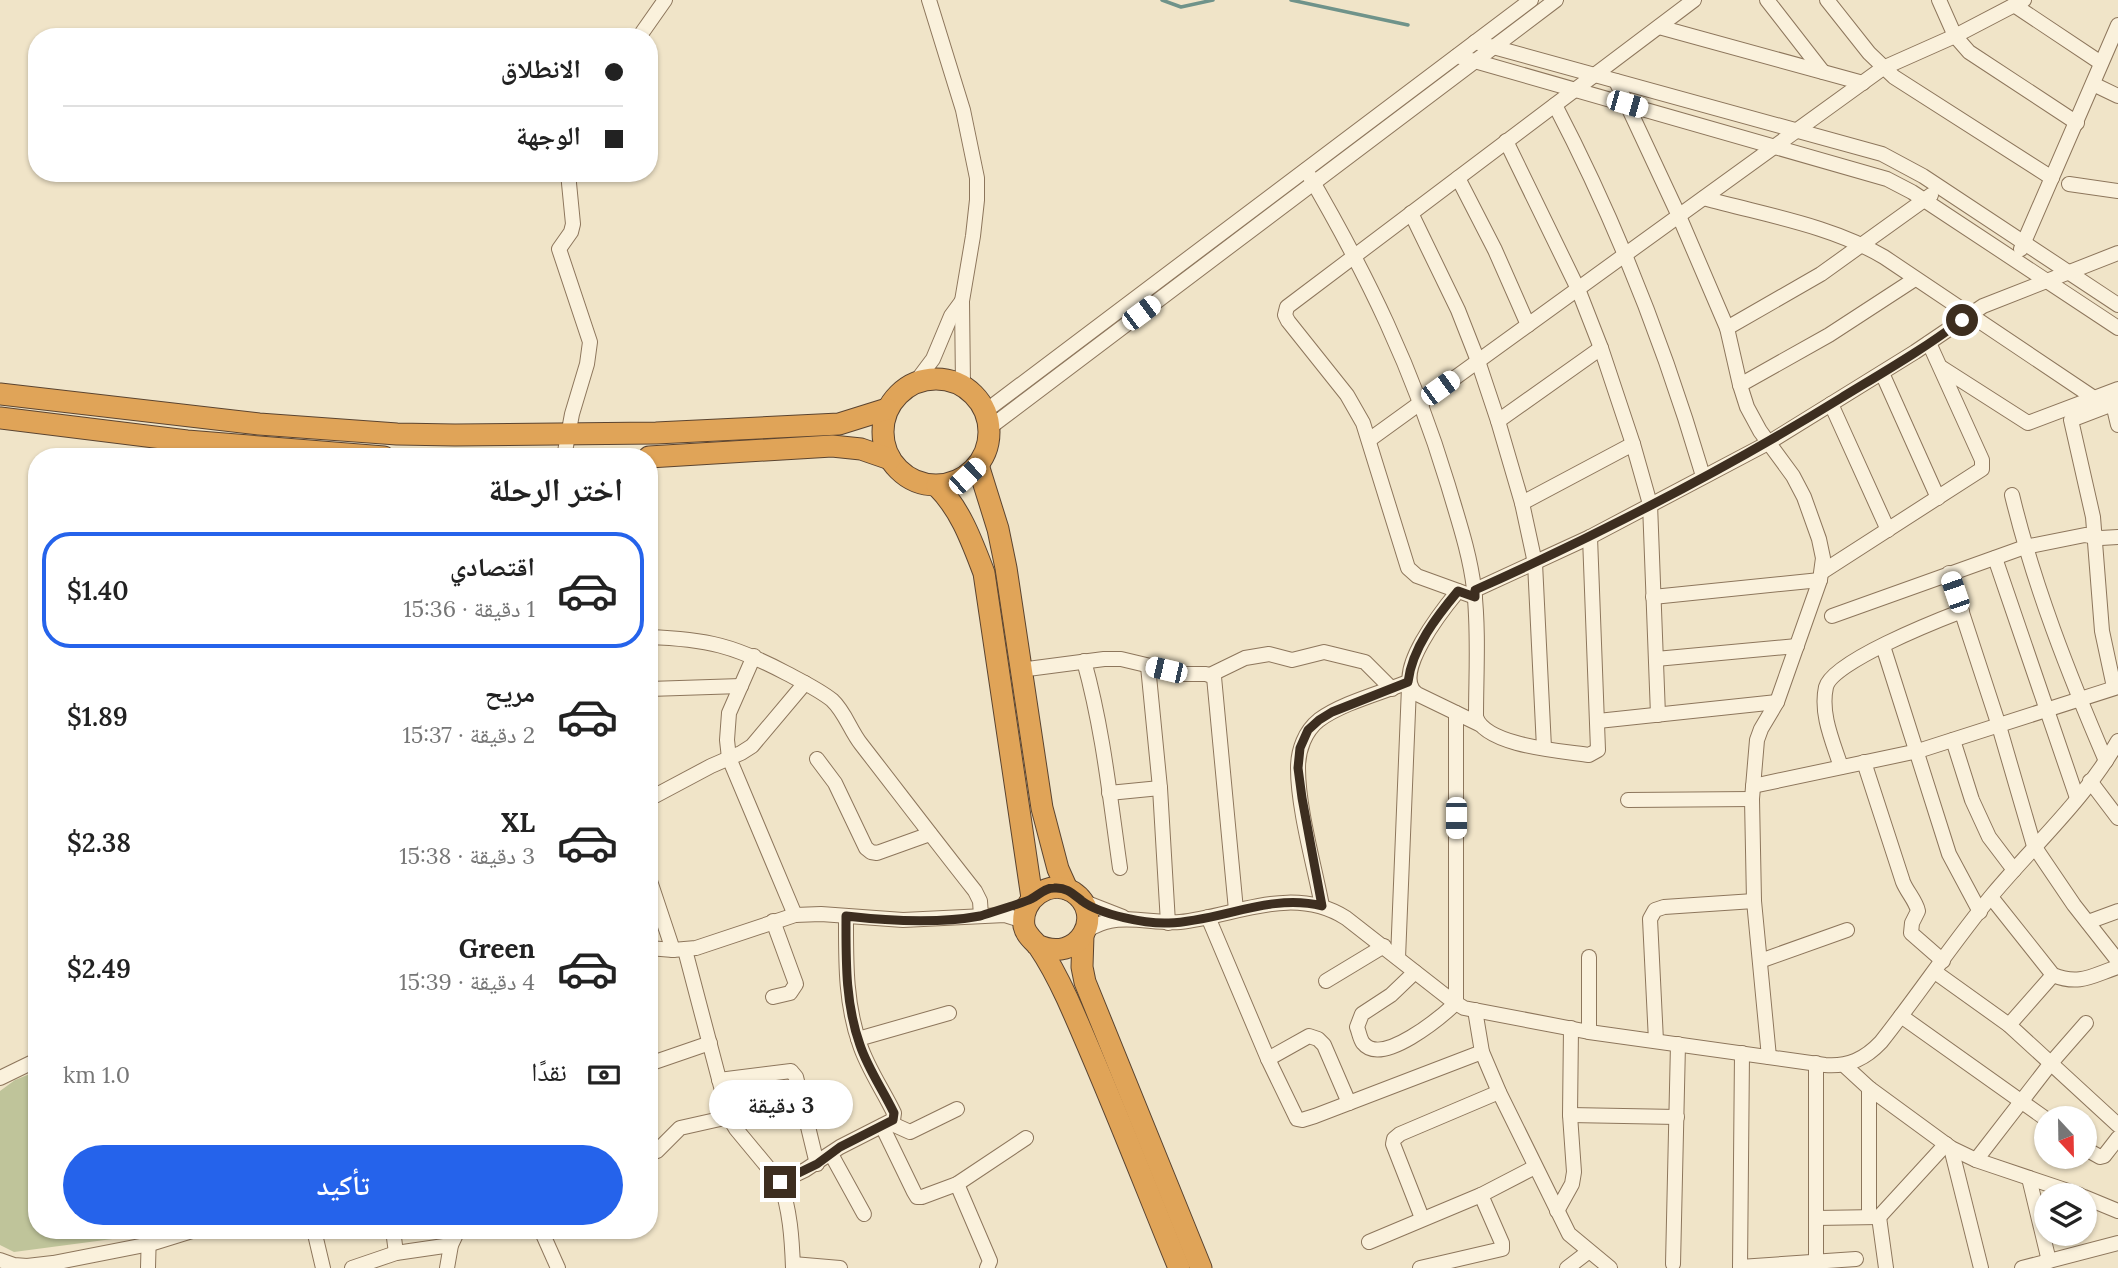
<!DOCTYPE html>
<html lang="ar">
<meta charset="utf-8">
<style>
:root{--surface:#fff;--page:#f6f6f6;--text:#222;--muted:#767676;--line:#e0e0e0;--accent:#2563eb}
body{margin:0;font-family:Lora,"Noto Naskh Arabic",serif;background:var(--page);color:var(--text);direction:rtl;height:100vh;display:flex;flex-direction:column;font-size:26px;white-space:nowrap}
*{box-sizing:border-box;margin:0}
p{font-size:23px;color:var(--muted)}
.icon{flex:none;width:38px;height:38px;fill:none;stroke:currentColor;stroke-width:2;stroke-linecap:round;stroke-linejoin:round}
.map{position:relative;flex:1;overflow:hidden;direction:ltr}
.drawer{position:absolute;left:28px;top:448px;width:630px;height:791px;display:flex;flex-direction:column;background:var(--surface);border-radius:28px;box-shadow:0 2px 5px #0004;direction:rtl}
.drawer>*{flex:none}
.top-card{position:absolute;left:28px;top:28px;width:630px;height:154px;border-radius:28px;box-shadow:0 2px 5px #0004;direction:rtl;display:grid;align-content:center;height:154px;padding:0 35px;background:var(--surface)}
.needle{width:46px;rotate:158deg}
.fabs{position:absolute;left:2034px;top:1106px;display:grid;gap:14px}
.fabs a{display:grid;place-items:center;width:63px;height:63px;border-radius:50%;background:var(--surface);box-shadow:0 2px 5px #0004;font-size:35px}
.end{position:absolute;width:32px;height:32px;margin:-16px;border:9px solid #3d2e20;background:#fff;box-shadow:0 0 0 4px #fff}
.from{border-radius:50%}
.bubble{position:absolute;height:49px;border-radius:24px;background:var(--surface);box-shadow:0 2px 5px #0004;font-size:23px;font-weight:600;line-height:49px;text-align:center;direction:rtl}
.car{position:absolute;width:21px;height:42px;margin:-21px -10px;border-radius:9px;box-shadow:0 0 5px 2px #0007;background:linear-gradient(#fff 24%,#345 0 40%,#fff 0 76%,#345 0 86%,#fff 0)}
.top-card b{display:flex;align-items:center;gap:24px;height:66px;font-size:26px}
.top-card b+b{border-top:2px solid var(--line)}
.top-card i{width:18px;height:18px;background:var(--text)}
ul{padding:0;list-style:none}
li{display:flex;align-items:center;gap:21px;height:116px;margin:0 14px 10px;padding:0 21px;border:4px solid transparent;border-radius:28px}
li div{flex:1}
li b{display:block;font-size:26px}
li em{font-style:normal;font-weight:600}
li.on{border-color:var(--accent)}
li>.icon{width:63px;height:63px;stroke-width:1.5}
h2{padding:0 35px;font-size:32px;line-height:84px}
.pay{display:flex;align-items:center;gap:18px;height:77px;padding:0 35px;font-size:26px}
.pay p{margin-inline-start:auto}
.action{display:flex;gap:14px;margin-top:auto;padding:14px 35px}
.action a{flex:1;height:80px;border-radius:42px;background:var(--accent);color:#fff;font-size:28px;font-weight:600;line-height:80px;text-align:center}
.map>svg:first-child{display:block}
.cemetery{fill:#bfc49a}
.lines{fill:none;stroke-linecap:round;stroke-linejoin:round}
.stream{stroke:#6f938a;stroke-width:3.5}
.minor-casing{stroke:#8d765c;stroke-width:16}
.highway-casing{stroke:#5b4430;stroke-width:23}
.minor{stroke:#faf1dc;stroke-width:14}
.highway{stroke:#e0a458;stroke-width:21}
.route{stroke:#3d2e20;stroke-width:9}
</style>
<div class="map">
<svg width="2118" height="1268" viewBox="0 0 2118 1268">
<rect width="100%" height="100%" fill="#f0e4c8"/>
<polygon class="cemetery" points="37,1071 37,1230 135,1230 135,1236 14,1252 0,1245 0,1091 15,1080"/>
<g class="lines">
<g class="stream">
<polyline points="1162,0 1181,7 1213,0"/>
<polyline points="1291,0 1408,25"/>
</g>
<defs>
<g id="minor">
<polyline points="929,0 963,110 977,178 977,200 973,236 962,301 963,385"/>
<polyline points="1767,0 1823,72"/>
<polyline points="1827,0 1869,53 1894,77 2052,178"/>
<polyline points="1939,0 1955,36 1969,52 2077,123"/>
<polyline points="2014,5 2101,63"/>
<polyline points="1659,27 1863,83"/>
<polyline points="639,37 665,0"/>
<polyline points="1475,42 1882,154 1923,176 2118,305"/>
<polyline points="1457,56 1887,179 1912,192 2118,328"/>
<polyline points="1616,81 1679,216 1727,328 1740,385 1747,407 1760,431 1793,476 1804,497 1819,539 1823,558 1820,580 1777,702 1761,729 1757,740 1752,799 1754,901 1769,1057"/>
<polyline points="2093,84 2118,96"/>
<path d="M 1555,105 C 1617,224 1665,347 1703,476"/>
<polyline points="1506,141 1578,289 1601,348 1633,444 1650,504 1658,715"/>
<path d="M 1306,170 C 1367,274 1413,369 1448,485 C 1458,519 1470,554 1474,589 C 1479,631 1476,675 1476,717 C 1486,746 1562,751 1589,755 L 1598,750 L 1590,537"/>
<polyline points="1458,178 1495,250 1528,325"/>
<polyline points="2069,184 2118,191"/>
<path d="M 1704,198 C 1764,215 1830,225 1884,257 L 2094,398"/>
<polyline points="1411,213 1458,310 1478,361 1498,421 1522,503 1535,563 1544,748"/>
<polyline points="2021,249 2118,25"/>
<polyline points="1727,328 1821,274 1931,195"/>
<polyline points="1942,368 2028,423 2118,389"/>
<polyline points="1882,373 1938,498"/>
<polyline points="915,383 933,359 951,316 962,301"/>
<polyline points="1740,385 1829,335 1915,279"/>
<polyline points="1831,404 1888,530"/>
<polyline points="2113,404 2118,425"/>
<polyline points="987,410 1531,0"/>
<polyline points="1498,421 1601,348"/>
<polyline points="989,428 1556,0"/>
<polyline points="1369,440 1883,68 1955,36 2024,0"/>
<polyline points="564,457 572,414 587,364 590,342 559,249 571,232 573,224 568,173"/>
<path d="M 2012,495 C 2034,586 2069,675 2106,761"/>
<polyline points="1522,503 1633,444"/>
<polyline points="1995,558 2077,798"/>
<polyline points="1822,572 1982,469 1982,460 1929,343"/>
<polyline points="1949,573 1999,726 2034,846 2074,905 2118,961"/>
<polyline points="1475,590 1590,537 1768,443 1915,352 1983,306 2118,253"/>
<path d="M 1458,591 C 1444,608 1390,675 1417,694 L 1479,724"/>
<polyline points="1475,597 1417,576 1408,568 1363,423 1347,395 1288,321 1285,315 1287,307 1694,0"/>
<polyline points="1653,597 1820,580"/>
<polyline points="1832,616 2025,547 2085,535 2101,538 2118,537"/>
<path d="M 649,637 C 707,639 735,646 786,673 C 801,681 818,689 832,700 C 845,712 850,730 861,744 C 899,793 937,843 975,891 L 980,901 L 981,916"/>
<polyline points="1883,646 1949,854 1980,912"/>
<polyline points="754,656 729,713 727,740 729,758 795,915"/>
<polyline points="1656,659 1797,646"/>
<path d="M 1084,661 C 1103,729 1110,798 1120,868"/>
<polyline points="1148,666 1160,788 1168,923"/>
<polyline points="1020,670 1104,659 1121,659 1184,674 1206,674 1214,677 1236,910"/>
<polyline points="1210,675 1245,658 1269,654 1292,660 1324,652 1365,662 1392,689"/>
<polyline points="2114,687 2102,631 2093,517 2071,420 2118,402"/>
<polyline points="649,689 741,686"/>
<polyline points="1598,721 1777,702"/>
<polyline points="1953,740 1972,800 1989,837 2014,870"/>
<polyline points="817,759 835,783 866,848 871,852 877,853 930,834"/>
<path d="M 1864,762 L 1903,882 C 1907,892 1916,901 1918,911 L 1912,923 L 1911,933 L 1943,961"/>
<path d="M 1841,767 C 1833,742 1820,714 1826,687 C 1832,662 1936,621 1962,611"/>
<polyline points="2090,781 2118,818"/>
<polyline points="1753,786 1918,751 2118,687"/>
<polyline points="1109,793 1160,788"/>
<polyline points="649,799 711,766 741,753 752,746 805,683"/>
<polyline points="1628,800 1752,799"/>
<polyline points="649,878 673,950"/>
<path d="M 1991,897 L 2053,975 C 2080,986 2093,975 2118,967"/>
<polyline points="1082,901 1123,917"/>
<path d="M 1322,906 C 1314,864 1298,809 1298,768 C 1298,750 1305,731 1319,720 C 1342,703 1381,693 1408,682"/>
<polyline points="1208,917 1268,1059 1297,1119 1302,1120 1315,1116 1482,1052"/>
<polyline points="773,921 796,984 790,993 773,997"/>
<polyline points="2088,922 2118,911"/>
<path d="M 1085,931 C 1093,927 1102,922 1110,921 C 1132,916 1157,924 1180,922 C 1236,916 1292,884 1346,918 L 1451,1000 L 1464,1008 L 1589,1032 L 1825,1065 C 1848,1067 1865,1059 1881,1042 C 1919,994 1954,941 1993,894 C 2035,844 2086,798 2118,741"/>
<polyline points="649,948 673,950 696,948 795,915 821,914 903,920 1005,915 1024,921"/>
<path d="M 685,950 L 729,1117 L 736,1129 L 780,1182 C 790,1209 792,1239 793,1268"/>
<polyline points="1589,957 1589,1032"/>
<polyline points="1398,958 1409,687"/>
<polyline points="1760,961 1847,930"/>
<path d="M 1415,972 L 1391,995 L 1362,1014 L 1357,1027 C 1359,1032 1360,1039 1363,1043 C 1382,1067 1441,1017 1456,1003 L 1456,713"/>
<polyline points="1935,972 2009,1025 2118,1125"/>
<polyline points="1326,981 1384,946"/>
<polyline points="1475,1010 1482,1052 1499,1092 1569,1234 1610,1268"/>
<polyline points="1901,1016 2046,1119"/>
<polyline points="2009,1025 2053,975"/>
<polyline points="858,1039 949,1013"/>
<polyline points="1656,1041 1650,919 1655,910 1664,907 1754,901"/>
<polyline points="1268,1059 1309,1036 1318,1039 1324,1045 1349,1103"/>
<polyline points="1816,1063 1816,1268"/>
<polyline points="649,1064 710,1043"/>
<polyline points="1844,1065 1869,1088 1951,1148 1976,1160 2080,1195"/>
<polyline points="0,1078 37,1060"/>
<polyline points="719,1080 791,1071 796,1077 817,1164"/>
<polyline points="1869,1088 1869,1217"/>
<polyline points="1570,1115 1677,1117"/>
<polyline points="890,1123 910,1132 957,1109"/>
<polyline points="882,1126 914,1192 917,1197 922,1197 957,1184 1026,1138"/>
<polyline points="1951,1148 1981,1268"/>
<polyline points="2084,1148 2100,1157 2104,1156 2118,1138"/>
<polyline points="649,1154 657,1151 680,1128 729,1117"/>
<polyline points="831,1154 864,1214"/>
<polyline points="1976,1160 2051,1063 2086,1023"/>
<polyline points="2029,1178 2049,1261"/>
<path d="M 780,1182 L 805,1170 L 840,1147 L 893,1120 L 894,1113 C 883,1090 868,1069 860,1045 C 845,1003 846,960 846,916"/>
<polyline points="957,1184 990,1261 987,1268"/>
<polyline points="2084,1197 2118,1211"/>
<polyline points="1557,1211 1572,1184 1574,1172 1570,1115 1571,1028"/>
<polyline points="1879,1217 1886,1268"/>
<polyline points="1422,1218 1393,1144 1394,1139 1400,1134 1499,1092"/>
<polyline points="1816,1218 1879,1217 1946,1144"/>
<polyline points="314,1230 323,1268"/>
<polyline points="393,1230 396,1253"/>
<polyline points="541,1230 558,1268"/>
<polyline points="1369,1242 1481,1195 1535,1167"/>
<polyline points="0,1260 14,1265 27,1266 53,1263 150,1244 195,1230"/>
<polyline points="793,1264 840,1268"/>
<polyline points="1673,1264 1678,1044"/>
<polyline points="1740,1267 1856,1259"/>
<polyline points="148,1268 149,1230"/>
<polyline points="352,1268 396,1253 451,1245"/>
<polyline points="447,1268 451,1245 458,1230"/>
<polyline points="1420,1268 1502,1249 1502,1243 1481,1195"/>
<polyline points="1567,1268 1588,1252"/>
<polyline points="1740,1268 1742,1053"/>
<polyline points="2022,1268 2118,1243"/>
</g>
<g id="highway">
<circle cx="936" cy="432" r="53"/>
<polyline points="0,394 259,424 397,434 455,435 656,433 839,424 887,409"/>
<polyline points="0,418 187,441 384,457"/>
<polyline points="649,457 832,446 861,449 890,459"/>
<polyline points="978,465 998,529 1006,568 1042,808 1058,869 1067,889"/>
<path d="M 937,486 C 961,510 972,542 984,573 L 1032,898"/>
<polyline points="1083,935 1082,967 1085,982 1201,1268"/>
<path d="M 1037,945 C 1079,965 1106,914 1073,892 C 1050,878 1020,899 1024,926 C 1026,935 1033,940 1039,947 C 1050,963 1059,981 1067,998 C 1107,1087 1142,1178 1179,1268"/>
</g>
</defs>
<use href="#minor" class="minor-casing"/>
<use href="#highway" class="highway-casing"/>
<use href="#minor" class="minor"/>
<use href="#highway" class="highway"/>
</g>
<g class="lines">
<path class="route" d="M 780,1182 L 817,1164 L 840,1147 L 893,1120 L 894,1113 C 883,1090 868,1069 860,1045 C 845,1003 846,960 846,916 C 889,921 937,924 980,916 C 986,914 1026,902 1031,899 C 1039,895 1044,888 1054,888 C 1067,887 1073,894 1082,901 C 1101,915 1146,924 1169,923 C 1221,921 1270,893 1322,906 L 1302,798 L 1298,768 L 1300,748 L 1308,730 L 1319,720 L 1332,712 L 1408,682 C 1412,648 1437,616 1458,591 L 1475,597 L 1475,590 C 1600,534 1724,470 1841,398 C 1882,373 1924,349 1962,320"/>
</g>
</svg>
<div class="fabs">
<a><svg class="needle" viewBox="-14 -14 28 28"><path d="M0-13l5 13h-10z" fill="#e53935"/><path d="M0 13l5-13h-10z" fill="#767676"/></svg></a>
<a><svg class="icon" aria-label="layers" viewBox="0 0 24 24"><path d="M12 4l9 5-9 5-9-5zM3 14l9 5 9-5"/></svg></a>
</div>
<i class="end from" style="left:1962px;top:320px"></i>
<i class="end" style="left:780px;top:1182px"></i>
<div class="bubble" style="left:709px;top:1080px;width:144px">3 دقيقة</div>
<i class="car" style="left:1627px;top:104px;rotate:106deg"></i>
<i class="car" style="left:1141px;top:313px;rotate:53deg"></i>
<i class="car" style="left:1440px;top:388px;rotate:54deg"></i>
<i class="car" style="left:967px;top:476px;rotate:47deg"></i>
<i class="car" style="left:1955px;top:592px;rotate:341deg"></i>
<i class="car" style="left:1166px;top:670px;rotate:283deg"></i>
<i class="car" style="left:1456px;top:818px;rotate:180deg"></i>
<div class="top-card">
<b><i class="from"></i>الانطلاق</b>
<b><i></i>الوجهة</b>
</div>
<section class="drawer">
<h2>اختر الرحلة</h2>
<ul>
<li class="on"><svg class="icon" aria-label="car" viewBox="0 0 24 24"><path d="M5 17H2v-5l4-1 3-4h7l3 4 3 1v5h-3M9 17h6M6 11h13"/><circle cx="7" cy="17" r="2"/><circle cx="17" cy="17" r="2"/></svg><div><b>اقتصادي</b><p>1 دقيقة · 15:36</p></div><em>$1.40</em></li>
<li><svg class="icon" aria-label="car" viewBox="0 0 24 24"><path d="M5 17H2v-5l4-1 3-4h7l3 4 3 1v5h-3M9 17h6M6 11h13"/><circle cx="7" cy="17" r="2"/><circle cx="17" cy="17" r="2"/></svg><div><b>مريح</b><p>2 دقيقة · 15:37</p></div><em>$1.89</em></li>
<li><svg class="icon" aria-label="car" viewBox="0 0 24 24"><path d="M5 17H2v-5l4-1 3-4h7l3 4 3 1v5h-3M9 17h6M6 11h13"/><circle cx="7" cy="17" r="2"/><circle cx="17" cy="17" r="2"/></svg><div><b>XL</b><p>3 دقيقة · 15:38</p></div><em>$2.38</em></li>
<li><svg class="icon" aria-label="car" viewBox="0 0 24 24"><path d="M5 17H2v-5l4-1 3-4h7l3 4 3 1v5h-3M9 17h6M6 11h13"/><circle cx="7" cy="17" r="2"/><circle cx="17" cy="17" r="2"/></svg><div><b>Green</b><p>4 دقيقة · 15:39</p></div><em>$2.49</em></li>
</ul>
<div class="pay"><svg class="icon" aria-label="cash" viewBox="0 0 24 24"><path d="M3 7h18v10H3z"/><circle cx="12" cy="12" r="2"/></svg>نقدًا<p>1.0 km</p></div>
<div class="action"><a>تأكيد</a></div>
</section>
</div>
